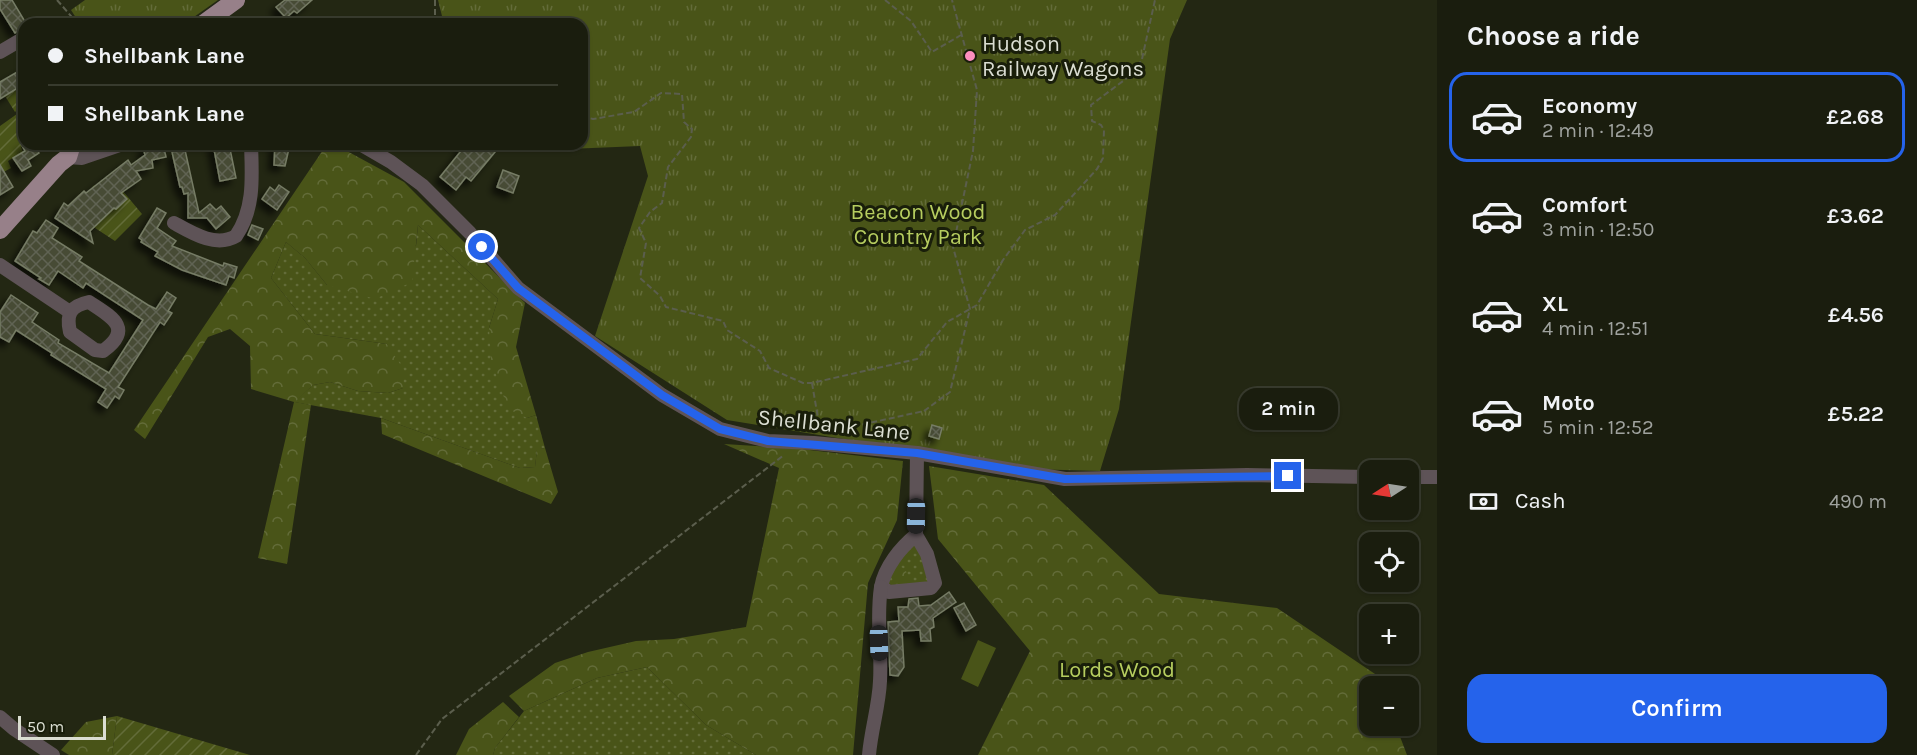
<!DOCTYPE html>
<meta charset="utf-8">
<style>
:root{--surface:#1a1d0e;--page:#272a1c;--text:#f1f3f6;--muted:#9fa29e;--line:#383b2e;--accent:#2563eb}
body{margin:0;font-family:Karla,sans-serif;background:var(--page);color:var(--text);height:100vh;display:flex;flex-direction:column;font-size:22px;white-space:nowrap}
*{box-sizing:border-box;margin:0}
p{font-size:20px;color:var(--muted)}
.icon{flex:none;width:33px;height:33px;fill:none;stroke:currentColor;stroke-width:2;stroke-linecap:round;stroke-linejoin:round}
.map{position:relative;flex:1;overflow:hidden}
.sheet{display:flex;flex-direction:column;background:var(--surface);width:480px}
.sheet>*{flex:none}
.hud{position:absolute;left:18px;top:18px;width:570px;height:132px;border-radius:18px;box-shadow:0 2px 4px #0004,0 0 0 2px var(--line);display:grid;align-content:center;height:132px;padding:0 30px;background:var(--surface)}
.needle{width:39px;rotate:258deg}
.fabs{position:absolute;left:1359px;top:460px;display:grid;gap:12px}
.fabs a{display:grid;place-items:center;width:60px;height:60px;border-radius:12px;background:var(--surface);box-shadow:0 2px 4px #0004,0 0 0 2px var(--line);font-size:30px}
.scale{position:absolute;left:18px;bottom:15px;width:88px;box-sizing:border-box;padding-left:6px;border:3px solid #dbded2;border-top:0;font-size:16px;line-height:21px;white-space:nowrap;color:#dbded2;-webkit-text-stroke:4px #191e0a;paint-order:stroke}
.end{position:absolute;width:27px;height:27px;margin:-14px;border:8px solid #2563eb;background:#fff;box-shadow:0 0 0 3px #fff}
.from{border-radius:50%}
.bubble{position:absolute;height:42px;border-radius:18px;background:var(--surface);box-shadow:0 2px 4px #0004,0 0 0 2px var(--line);font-size:20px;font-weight:600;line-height:42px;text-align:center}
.car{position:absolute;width:18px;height:36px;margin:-18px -9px;border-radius:8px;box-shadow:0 0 4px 2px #0007;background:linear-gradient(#222 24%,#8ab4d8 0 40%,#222 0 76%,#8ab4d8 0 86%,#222 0)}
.hud b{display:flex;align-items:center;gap:21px;height:57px;font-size:22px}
.hud b+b{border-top:2px solid var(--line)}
.hud i{width:15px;height:15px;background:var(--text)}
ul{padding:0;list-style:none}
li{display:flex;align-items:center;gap:18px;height:90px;margin:0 12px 9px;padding:0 18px;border:3px solid transparent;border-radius:18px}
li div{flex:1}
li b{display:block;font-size:22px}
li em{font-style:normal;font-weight:600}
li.current{border-color:var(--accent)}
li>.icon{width:54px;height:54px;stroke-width:1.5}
h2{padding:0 30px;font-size:27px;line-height:72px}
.pay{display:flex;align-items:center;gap:15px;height:66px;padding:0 30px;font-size:22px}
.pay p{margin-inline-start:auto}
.action{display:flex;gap:12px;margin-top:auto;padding:12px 30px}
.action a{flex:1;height:69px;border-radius:18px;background:var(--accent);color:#fff;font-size:24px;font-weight:600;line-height:69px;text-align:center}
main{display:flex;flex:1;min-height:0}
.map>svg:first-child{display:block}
.grass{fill:url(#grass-dots)}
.forest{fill:url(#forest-crowns)}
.park{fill:url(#park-tufts)}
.garden{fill:url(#garden-furrows)}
.pitch{fill:#495418}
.building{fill:url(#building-cross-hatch);stroke:#767c65;stroke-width:1.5;filter:url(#shadow)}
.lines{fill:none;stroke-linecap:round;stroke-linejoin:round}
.path{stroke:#5b5e4d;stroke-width:2;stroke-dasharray:6 3;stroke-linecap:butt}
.minor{stroke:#5e5357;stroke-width:14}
.major{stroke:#978089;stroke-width:18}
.route{stroke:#2563eb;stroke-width:8}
.poi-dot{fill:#fd8ebe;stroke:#191e0a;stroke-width:2}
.labels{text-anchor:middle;stroke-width:6;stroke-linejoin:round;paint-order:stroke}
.poi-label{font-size:22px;fill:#dbded2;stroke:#191e0a;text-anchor:start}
.park-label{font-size:22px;fill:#b6cd5f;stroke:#191e0a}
.street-label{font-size:22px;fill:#dbded2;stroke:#191e0a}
</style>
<main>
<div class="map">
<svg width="1437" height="755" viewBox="0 0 1437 755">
<defs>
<pattern id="grass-dots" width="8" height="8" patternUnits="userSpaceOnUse" patternTransform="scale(1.5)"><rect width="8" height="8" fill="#495418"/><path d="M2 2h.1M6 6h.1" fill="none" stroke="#636c39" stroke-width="1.8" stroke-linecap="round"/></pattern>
<pattern id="forest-crowns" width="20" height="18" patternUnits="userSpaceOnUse" patternTransform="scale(1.5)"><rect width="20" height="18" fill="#495418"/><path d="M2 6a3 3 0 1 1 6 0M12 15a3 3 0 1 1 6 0" fill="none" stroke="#636c39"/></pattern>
<pattern id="park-tufts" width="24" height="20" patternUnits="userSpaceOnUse" patternTransform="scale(1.5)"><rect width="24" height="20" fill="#495418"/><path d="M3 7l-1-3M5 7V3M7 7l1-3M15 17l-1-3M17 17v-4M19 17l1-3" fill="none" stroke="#636c39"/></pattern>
<pattern id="garden-furrows" width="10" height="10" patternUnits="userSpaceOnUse" patternTransform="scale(1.5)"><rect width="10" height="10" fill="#495418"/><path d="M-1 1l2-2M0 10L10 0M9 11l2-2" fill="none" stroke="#636c39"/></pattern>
<pattern id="building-cross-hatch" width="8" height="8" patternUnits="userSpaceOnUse" patternTransform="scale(1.5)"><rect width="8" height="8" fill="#464b36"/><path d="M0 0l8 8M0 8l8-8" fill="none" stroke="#606452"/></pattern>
<filter id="shadow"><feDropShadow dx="-5.5" dy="5.5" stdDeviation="3" flood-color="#0009"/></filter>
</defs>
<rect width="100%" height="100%" fill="#232713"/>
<g class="grass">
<polygon points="418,225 498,299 489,328 527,418 536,415 545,448 537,450 535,467 520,468 381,418 294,402 313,385 330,382 358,391 388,393 403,388 387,344 315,334 271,278 286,242 305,258 327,285 416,246"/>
<polygon points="917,543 931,580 926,584 891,585 888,583 902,554"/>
<polygon points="647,667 706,725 756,755 493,755 495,748 524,711 597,678"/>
</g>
<g class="forest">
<polygon points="327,144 334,144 404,182 525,303 516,347 536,415 527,418 508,409 491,360 489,328 498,299 418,225 412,282 375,299 327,285 305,258 286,242 271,278 315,334 387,344 404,370 403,388 388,393 358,391 330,382 313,385 295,402 311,405 287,564 258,558 294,402 251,389 250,346 230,329 208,337 145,439 134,430"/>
<polygon points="381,418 520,468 535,467 537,449 545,448 558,492 551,504 382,434"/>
<polygon points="724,444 801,449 903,461 897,520 868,583 853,755 756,755 706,725 647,667 597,678 524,711 509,696 555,663 588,652 636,641 674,639 746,627 779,468"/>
<polygon points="929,466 1044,485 1159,594 1277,608 1378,676 1382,687 1370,687 1370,726 1396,726 1407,755 978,755 1030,651 938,539"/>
<circle cx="899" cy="575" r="8"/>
<polygon points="503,702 519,717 495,748 493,755 456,755 469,729"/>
<polygon points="117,716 112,755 69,755 61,750 86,722"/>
</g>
<g class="park">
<polygon points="85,0 218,0 184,24 80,24 71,10"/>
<polygon points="438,0 1187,0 1170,39 1119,409 1100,471 1029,469 727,420 595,336 648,176 640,146 520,151 513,144 582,144 582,24 444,24"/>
</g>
<g class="garden">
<polygon points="15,90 24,104 15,112 5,96"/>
<polygon points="24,109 24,143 21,147 23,152 8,161 11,168 0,174 0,126"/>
<polygon points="117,184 142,214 115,241 92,226 95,226 111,211 91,189 94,185 116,209 127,199 115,186"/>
<polygon points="117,716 250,755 112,755"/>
</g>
<polygon class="pitch" points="978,640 996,648 978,687 961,679"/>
<g class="building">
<polygon points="0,0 12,0 24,20 24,28 15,33 0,9"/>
<polygon points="285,0 312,0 297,13 294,11 286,18 276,7"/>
<polygon points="24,68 24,84 0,99 0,82"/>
<polygon points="21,144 34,144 39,153 28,160 31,166 22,171 13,158 25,151"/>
<polygon points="155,144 163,144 166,157 152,160 153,168 136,171 141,179 121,193 127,199 116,209 114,208 90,231 93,243 55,218 64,203 68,206 84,191 86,193 128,160 131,165 145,155 143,147"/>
<polygon points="213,144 229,144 236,178 220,181"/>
<polygon points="275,144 290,144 285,166 274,165"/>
<polygon points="464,144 485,144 495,152 471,181 466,177 456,190 440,177 461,151 460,149"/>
<polygon points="185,150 199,213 210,204 216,210 221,206 230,217 216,229 207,218 188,218 188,193 184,194 182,187 180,187 172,152"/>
<polygon points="0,165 13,187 0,195"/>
<polygon points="503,170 519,176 513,193 497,187"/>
<polygon points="279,185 289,192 277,210 262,199 270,187 275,191"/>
<polygon points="157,208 166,213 157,228 176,241 172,246 223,266 224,263 237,267 234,278 229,276 226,285 182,270 155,256 158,252 141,242 142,240 139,238"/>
<polygon points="46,220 58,228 52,238 82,257 79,261 148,305 156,309 167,292 176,298 168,311 172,313 164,325 160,322 118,387 124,390 119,399 115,396 107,408 98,402 106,389 51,355 52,353 16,330 9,342 0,337 0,312 11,295 38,313 32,322 59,340 58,343 109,373 143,320 86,283 83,288 58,271 49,285 39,279 41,278 15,261 33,231 37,233"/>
<polygon points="252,225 263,229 258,240 248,235"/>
<polygon points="932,425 942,428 939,439 929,436"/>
<polygon points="949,592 956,602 933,618 934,627 930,629 931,641 921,641 920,630 902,631 904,667 898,676 890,675 888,622 899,621 898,607 908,607 909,599 918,598 919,606 931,605"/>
<polygon points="964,603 976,625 966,631 954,608"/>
</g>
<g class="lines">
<g class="path">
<polyline points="57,0 78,24"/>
<polyline points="435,0 435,23 436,24"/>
<polyline points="885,0 911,21 932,52 961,35"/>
<polyline points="582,116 593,119 634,112 661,93 682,94 684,122 692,129 691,137 668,167 662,203 650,212 639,228 646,243 640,278 660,296 666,307 723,321 727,330 760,351 769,368 803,383 812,383 917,359 947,322 977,305 1003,260 1025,230 1055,215 1097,169 1103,158 1104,130 1101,125 1092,121 1091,105 1135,72 1142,59 1155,0"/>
<polyline points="812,383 819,424 817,432"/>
<polyline points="819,424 837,430 924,411 950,392 970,309 953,247 973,151 977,90 952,0"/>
<polyline points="1383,462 1385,471"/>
<polyline points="416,755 442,719 784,455"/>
</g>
<g class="minor">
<polyline points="49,24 50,24"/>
<polyline points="0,52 24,38"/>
<polyline points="360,144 391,162 422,185 470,233 518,288 662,395 720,429 768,441 814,443 917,453 1065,479 1247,475 1370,477"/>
<polyline points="68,157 82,158 123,144"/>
<path d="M 174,223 C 192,233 216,248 236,236 C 255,208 252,176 251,144"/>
<polyline points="0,265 70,312"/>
<path d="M 89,302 C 110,316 135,328 103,351 L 95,350 L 70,332 C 66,314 70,306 89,302 Z"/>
<polyline points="1408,477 1437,477"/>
<path d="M 916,535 C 900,548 885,567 881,587 L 889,592 L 931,588 L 935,583 L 927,554 L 916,535 L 917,453"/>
<polyline points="0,717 14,729 53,755"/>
<path d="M 869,755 C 871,730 879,706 880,681 C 882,650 876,619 881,587"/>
</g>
<g class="major">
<polyline points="203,24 236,0"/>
<polyline points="0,230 59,164 68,157 72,144"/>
</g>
</g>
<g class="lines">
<polyline class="route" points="482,247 518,288 662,395 720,429 768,441 917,453 1065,479 1288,476"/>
</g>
<circle class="poi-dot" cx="970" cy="56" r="6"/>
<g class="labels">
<g class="poi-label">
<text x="982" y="51">Hudson<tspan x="982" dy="25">Railway Wagons</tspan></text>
</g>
<g class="park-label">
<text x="918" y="219">Beacon Wood<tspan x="918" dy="25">Country Park</tspan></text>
<text x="1117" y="677">Lords Wood</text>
</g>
<g class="street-label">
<text transform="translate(834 424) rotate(6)" y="8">Shellbank Lane</text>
</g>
</g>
</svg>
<div class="fabs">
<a><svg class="needle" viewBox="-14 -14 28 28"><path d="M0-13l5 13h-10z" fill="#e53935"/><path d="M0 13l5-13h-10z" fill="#9fa29e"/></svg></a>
<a><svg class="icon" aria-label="locate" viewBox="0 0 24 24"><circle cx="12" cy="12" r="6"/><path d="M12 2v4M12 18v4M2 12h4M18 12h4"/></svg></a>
<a>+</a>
<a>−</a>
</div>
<div class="scale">50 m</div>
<i class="end from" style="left:482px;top:247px"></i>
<i class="end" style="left:1288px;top:476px"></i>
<div class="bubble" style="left:1239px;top:388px;width:99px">2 min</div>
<i class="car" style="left:916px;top:516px;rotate:181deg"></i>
<i class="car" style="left:879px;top:643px;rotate:178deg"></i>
<div class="hud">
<b><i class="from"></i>Shellbank Lane</b>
<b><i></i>Shellbank Lane</b>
</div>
</div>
<section class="sheet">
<h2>Choose a ride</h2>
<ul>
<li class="current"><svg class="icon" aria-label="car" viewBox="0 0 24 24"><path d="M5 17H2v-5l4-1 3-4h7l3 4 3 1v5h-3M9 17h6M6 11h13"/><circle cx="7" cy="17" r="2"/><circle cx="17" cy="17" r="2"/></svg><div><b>Economy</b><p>2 min · 12:49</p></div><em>£2.68</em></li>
<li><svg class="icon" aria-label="car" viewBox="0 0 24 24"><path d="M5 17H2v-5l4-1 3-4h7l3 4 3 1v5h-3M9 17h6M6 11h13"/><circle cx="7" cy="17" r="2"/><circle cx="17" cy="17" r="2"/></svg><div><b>Comfort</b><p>3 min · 12:50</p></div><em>£3.62</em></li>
<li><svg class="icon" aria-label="car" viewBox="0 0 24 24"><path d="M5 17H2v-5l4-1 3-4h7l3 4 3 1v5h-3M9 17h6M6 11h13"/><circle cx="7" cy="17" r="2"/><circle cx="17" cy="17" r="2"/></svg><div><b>XL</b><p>4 min · 12:51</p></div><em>£4.56</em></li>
<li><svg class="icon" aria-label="car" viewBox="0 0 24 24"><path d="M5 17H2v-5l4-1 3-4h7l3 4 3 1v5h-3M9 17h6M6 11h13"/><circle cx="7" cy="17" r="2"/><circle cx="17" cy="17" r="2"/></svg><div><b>Moto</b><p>5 min · 12:52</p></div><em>£5.22</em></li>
</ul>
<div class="pay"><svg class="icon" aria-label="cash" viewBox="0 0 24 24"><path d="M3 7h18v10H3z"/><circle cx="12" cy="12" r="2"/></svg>Cash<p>490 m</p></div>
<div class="action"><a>Confirm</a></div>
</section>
</main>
